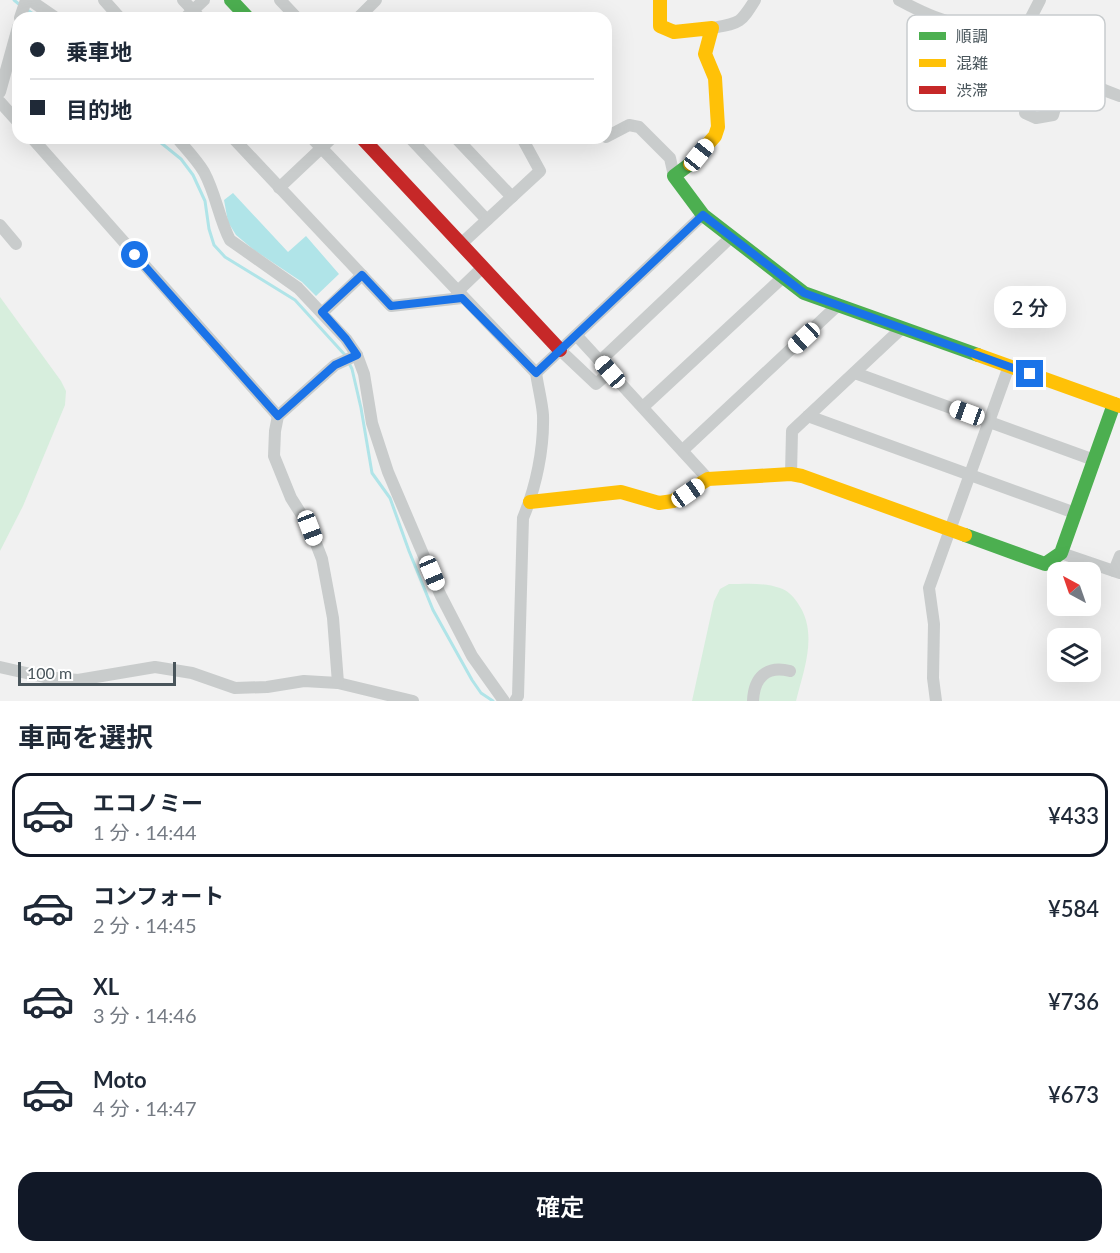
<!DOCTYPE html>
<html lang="ja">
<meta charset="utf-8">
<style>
:root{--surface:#fff;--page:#f6f6f7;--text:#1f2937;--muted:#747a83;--line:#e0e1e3;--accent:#111827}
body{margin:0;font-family:Lato,"Noto Sans JP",sans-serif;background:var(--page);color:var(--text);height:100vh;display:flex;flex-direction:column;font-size:22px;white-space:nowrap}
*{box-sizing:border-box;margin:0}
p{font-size:20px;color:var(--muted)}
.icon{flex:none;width:33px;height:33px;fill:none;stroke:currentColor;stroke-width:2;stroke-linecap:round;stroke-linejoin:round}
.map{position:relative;height:701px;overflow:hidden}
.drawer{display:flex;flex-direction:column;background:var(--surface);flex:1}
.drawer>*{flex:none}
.guide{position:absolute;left:12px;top:12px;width:600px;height:132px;border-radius:18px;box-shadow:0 6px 24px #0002;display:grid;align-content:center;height:132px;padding:0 18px;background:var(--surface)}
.needle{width:39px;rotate:320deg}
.controls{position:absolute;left:1047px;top:562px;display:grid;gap:12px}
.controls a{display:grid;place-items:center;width:54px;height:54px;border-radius:12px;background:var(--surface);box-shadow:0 6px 24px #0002;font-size:30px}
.scale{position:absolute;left:18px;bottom:15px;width:158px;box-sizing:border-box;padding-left:6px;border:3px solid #49555b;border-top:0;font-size:16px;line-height:21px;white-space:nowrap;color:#49555b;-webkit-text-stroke:4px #fff;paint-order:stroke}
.end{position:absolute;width:27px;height:27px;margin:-14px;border:8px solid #1a73e8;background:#fff;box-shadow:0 0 0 3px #fff}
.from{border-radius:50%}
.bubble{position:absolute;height:42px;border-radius:18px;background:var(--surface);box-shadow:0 6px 24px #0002;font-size:20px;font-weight:600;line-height:42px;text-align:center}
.car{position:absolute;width:18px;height:36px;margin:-18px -9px;border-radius:8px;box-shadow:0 0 4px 2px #0007;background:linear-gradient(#fff 24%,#345 0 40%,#fff 0 76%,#345 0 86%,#fff 0)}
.guide b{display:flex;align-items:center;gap:21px;height:57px;font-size:22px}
.guide b+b{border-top:2px solid var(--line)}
.guide i{width:15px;height:15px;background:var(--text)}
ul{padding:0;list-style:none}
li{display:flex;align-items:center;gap:18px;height:84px;margin:0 12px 9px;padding:0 6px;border:3px solid transparent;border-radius:18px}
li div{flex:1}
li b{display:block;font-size:22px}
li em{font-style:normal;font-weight:600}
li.active{border-color:var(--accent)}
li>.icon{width:54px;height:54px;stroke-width:1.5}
h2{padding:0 18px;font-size:27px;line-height:72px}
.primary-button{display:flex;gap:12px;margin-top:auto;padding:12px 18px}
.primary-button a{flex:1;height:69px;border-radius:18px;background:var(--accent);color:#fff;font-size:24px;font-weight:600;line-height:69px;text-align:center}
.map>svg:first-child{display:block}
.green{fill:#d7eedd}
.water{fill:#b0e4e8}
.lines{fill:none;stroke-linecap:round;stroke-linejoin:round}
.stream{stroke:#b0e4e8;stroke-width:3}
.street{stroke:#c9cccc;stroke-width:12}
.fast{stroke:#4caf50;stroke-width:14}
.slow{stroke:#ffc107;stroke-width:14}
.jam{stroke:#c62828;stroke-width:14}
.route{stroke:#1a73e8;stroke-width:8}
.key{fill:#fff;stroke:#c8ccce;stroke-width:1.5}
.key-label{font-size:16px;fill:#49555b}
</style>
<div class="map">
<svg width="1120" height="701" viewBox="0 0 1120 701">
<rect width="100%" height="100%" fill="#f1f1f1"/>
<g class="green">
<polygon points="0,297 61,381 66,391 65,405 23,506 0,551"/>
<path d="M 729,584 C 745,584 764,582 780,588 C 787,590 793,596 797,602 C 819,632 804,669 796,701 L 692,701 L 714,601 L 720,589 Z"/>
</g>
<polygon class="water" points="233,193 288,252 306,236 339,274 316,296 302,282 254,250 236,235 228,222 224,200"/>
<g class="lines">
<g class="stream">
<polyline points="14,0 20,5"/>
<polyline points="26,9 39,18"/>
<polyline points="155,138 181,159 193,175 205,201 209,229 214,245 225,257 295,300 345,355"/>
<polyline points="348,361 352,369 361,408 372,473 390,498 409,551 433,610 472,680 481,693 493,701"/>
</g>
<g class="street">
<polyline points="30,0 56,18"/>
<polyline points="104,0 120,18"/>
<polyline points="183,0 200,18"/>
<polyline points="280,0 297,18"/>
<path d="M 899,0 C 923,13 945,23 973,27 C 992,29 1004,24 1023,33 C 1044,44 1060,62 1078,76 C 1091,85 1105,91 1120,96"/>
<polyline points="20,18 26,0"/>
<polyline points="185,18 204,0"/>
<polyline points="358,18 376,0"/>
<path d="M 712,28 C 740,23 740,24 755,0"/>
<polyline points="1023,33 1040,0"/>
<polyline points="0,92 18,27"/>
<polyline points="0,102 18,122"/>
<polyline points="1025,113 1036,118 1053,115 1057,101 1073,71"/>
<polyline points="606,137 629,125 639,127 670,158 674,176"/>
<polyline points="32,138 278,416"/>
<path d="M 177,138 C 186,149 197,160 204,172 C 216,194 219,219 230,240 L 298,288 L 346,339 L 357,355 L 364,374 L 372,423 L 388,472 L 440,594 L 472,656 L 504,701"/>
<polyline points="233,138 391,306 462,298"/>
<path d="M 312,138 L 536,373 C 538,387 542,402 543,415 C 544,449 536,487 523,518 L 518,696 L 515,701"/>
<polyline points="410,138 487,220"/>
<polyline points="456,138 512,197"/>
<polyline points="279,188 332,138"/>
<polyline points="0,225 16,244"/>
<polyline points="461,244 540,171 522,138"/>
<polyline points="457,292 483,267"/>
<polyline points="322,313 362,275"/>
<polyline points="577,336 708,479"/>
<polyline points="560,350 596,384 610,372"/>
<polyline points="600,361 730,238"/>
<polyline points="536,373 703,215"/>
<polyline points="855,373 1094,460"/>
<polyline points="643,407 782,278"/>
<polyline points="808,416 1075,513"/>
<polyline points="683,450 838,305"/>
<polyline points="791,474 792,431 902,328"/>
<polyline points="1061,553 1120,573"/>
<polyline points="1114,571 1120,556"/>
<polyline points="0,667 44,677 78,680 155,667 192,673 235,688 267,687 304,681 338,683 413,701"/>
<polyline points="338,683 333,618 322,559 310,528 291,498 274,456 275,431 278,416 335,365 357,355"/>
<path d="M 753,701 C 754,678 766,665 790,671"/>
<polyline points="936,701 933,678 934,624 929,588 1009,366"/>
</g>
<g class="fast">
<polyline points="231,0 248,18"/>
<polyline points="690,164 674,176 703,215 804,293 978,355"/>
<polyline points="965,535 1045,564 1061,553 1114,404"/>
</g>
<g class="slow">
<polyline points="660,0 660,26 674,32 712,28 705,54 715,78 718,127 715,136 690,164"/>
<polyline points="978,355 1120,406"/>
<polyline points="530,502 621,492 659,503 673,501 708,479 791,474 802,476 965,535"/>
</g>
<polyline class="jam" points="362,138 560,350"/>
</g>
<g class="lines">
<polyline class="route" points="135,255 278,416 335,365 357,355 346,339 322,312 362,275 391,306 462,298 536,373 703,215 804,293 1030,374"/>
</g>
<rect x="907" y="15" width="198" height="96" rx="9" class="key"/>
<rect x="919" y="32" width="27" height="8" fill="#4caf50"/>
<rect x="919" y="59" width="27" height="8" fill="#ffc107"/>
<rect x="919" y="86" width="27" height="8" fill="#c62828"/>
<g class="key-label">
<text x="956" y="42">順調</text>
<text x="956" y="69">混雑</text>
<text x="956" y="96">渋滞</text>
</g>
</svg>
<div class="controls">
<a><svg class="needle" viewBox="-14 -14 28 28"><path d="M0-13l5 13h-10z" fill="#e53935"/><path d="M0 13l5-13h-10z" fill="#747a83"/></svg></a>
<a><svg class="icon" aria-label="layers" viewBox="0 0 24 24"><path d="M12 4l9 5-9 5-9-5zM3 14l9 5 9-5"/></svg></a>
</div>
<div class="scale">100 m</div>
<i class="end from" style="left:135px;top:255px"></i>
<i class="end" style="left:1030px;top:374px"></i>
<div class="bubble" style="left:994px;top:286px;width:72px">2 分</div>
<i class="car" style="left:699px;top:155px;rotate:39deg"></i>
<i class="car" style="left:804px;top:338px;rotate:227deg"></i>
<i class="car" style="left:610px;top:372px;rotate:319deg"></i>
<i class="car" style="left:967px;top:413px;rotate:290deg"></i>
<i class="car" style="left:688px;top:493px;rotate:55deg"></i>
<i class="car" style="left:310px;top:528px;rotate:159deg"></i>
<i class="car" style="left:432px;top:573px;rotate:157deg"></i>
<div class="guide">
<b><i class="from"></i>乗車地</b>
<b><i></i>目的地</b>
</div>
</div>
<section class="drawer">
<h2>車両を選択</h2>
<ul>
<li class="active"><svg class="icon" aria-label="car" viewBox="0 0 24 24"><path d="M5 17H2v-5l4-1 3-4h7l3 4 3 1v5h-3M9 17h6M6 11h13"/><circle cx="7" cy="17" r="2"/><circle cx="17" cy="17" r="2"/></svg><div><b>エコノミー</b><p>1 分 · 14:44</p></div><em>¥433</em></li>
<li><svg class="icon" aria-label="car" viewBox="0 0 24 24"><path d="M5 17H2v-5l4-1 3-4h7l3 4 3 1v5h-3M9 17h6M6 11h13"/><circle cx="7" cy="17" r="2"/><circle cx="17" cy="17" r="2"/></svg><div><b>コンフォート</b><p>2 分 · 14:45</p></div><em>¥584</em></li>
<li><svg class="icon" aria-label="car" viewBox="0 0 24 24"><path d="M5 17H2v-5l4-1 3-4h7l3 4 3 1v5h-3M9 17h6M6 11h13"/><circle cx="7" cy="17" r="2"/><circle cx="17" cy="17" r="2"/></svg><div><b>XL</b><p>3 分 · 14:46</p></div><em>¥736</em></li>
<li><svg class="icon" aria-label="car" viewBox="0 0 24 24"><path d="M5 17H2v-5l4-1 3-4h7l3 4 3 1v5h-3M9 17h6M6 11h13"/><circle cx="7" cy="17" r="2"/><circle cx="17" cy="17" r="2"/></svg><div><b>Moto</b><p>4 分 · 14:47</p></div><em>¥673</em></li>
</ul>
<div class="primary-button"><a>確定</a></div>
</section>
